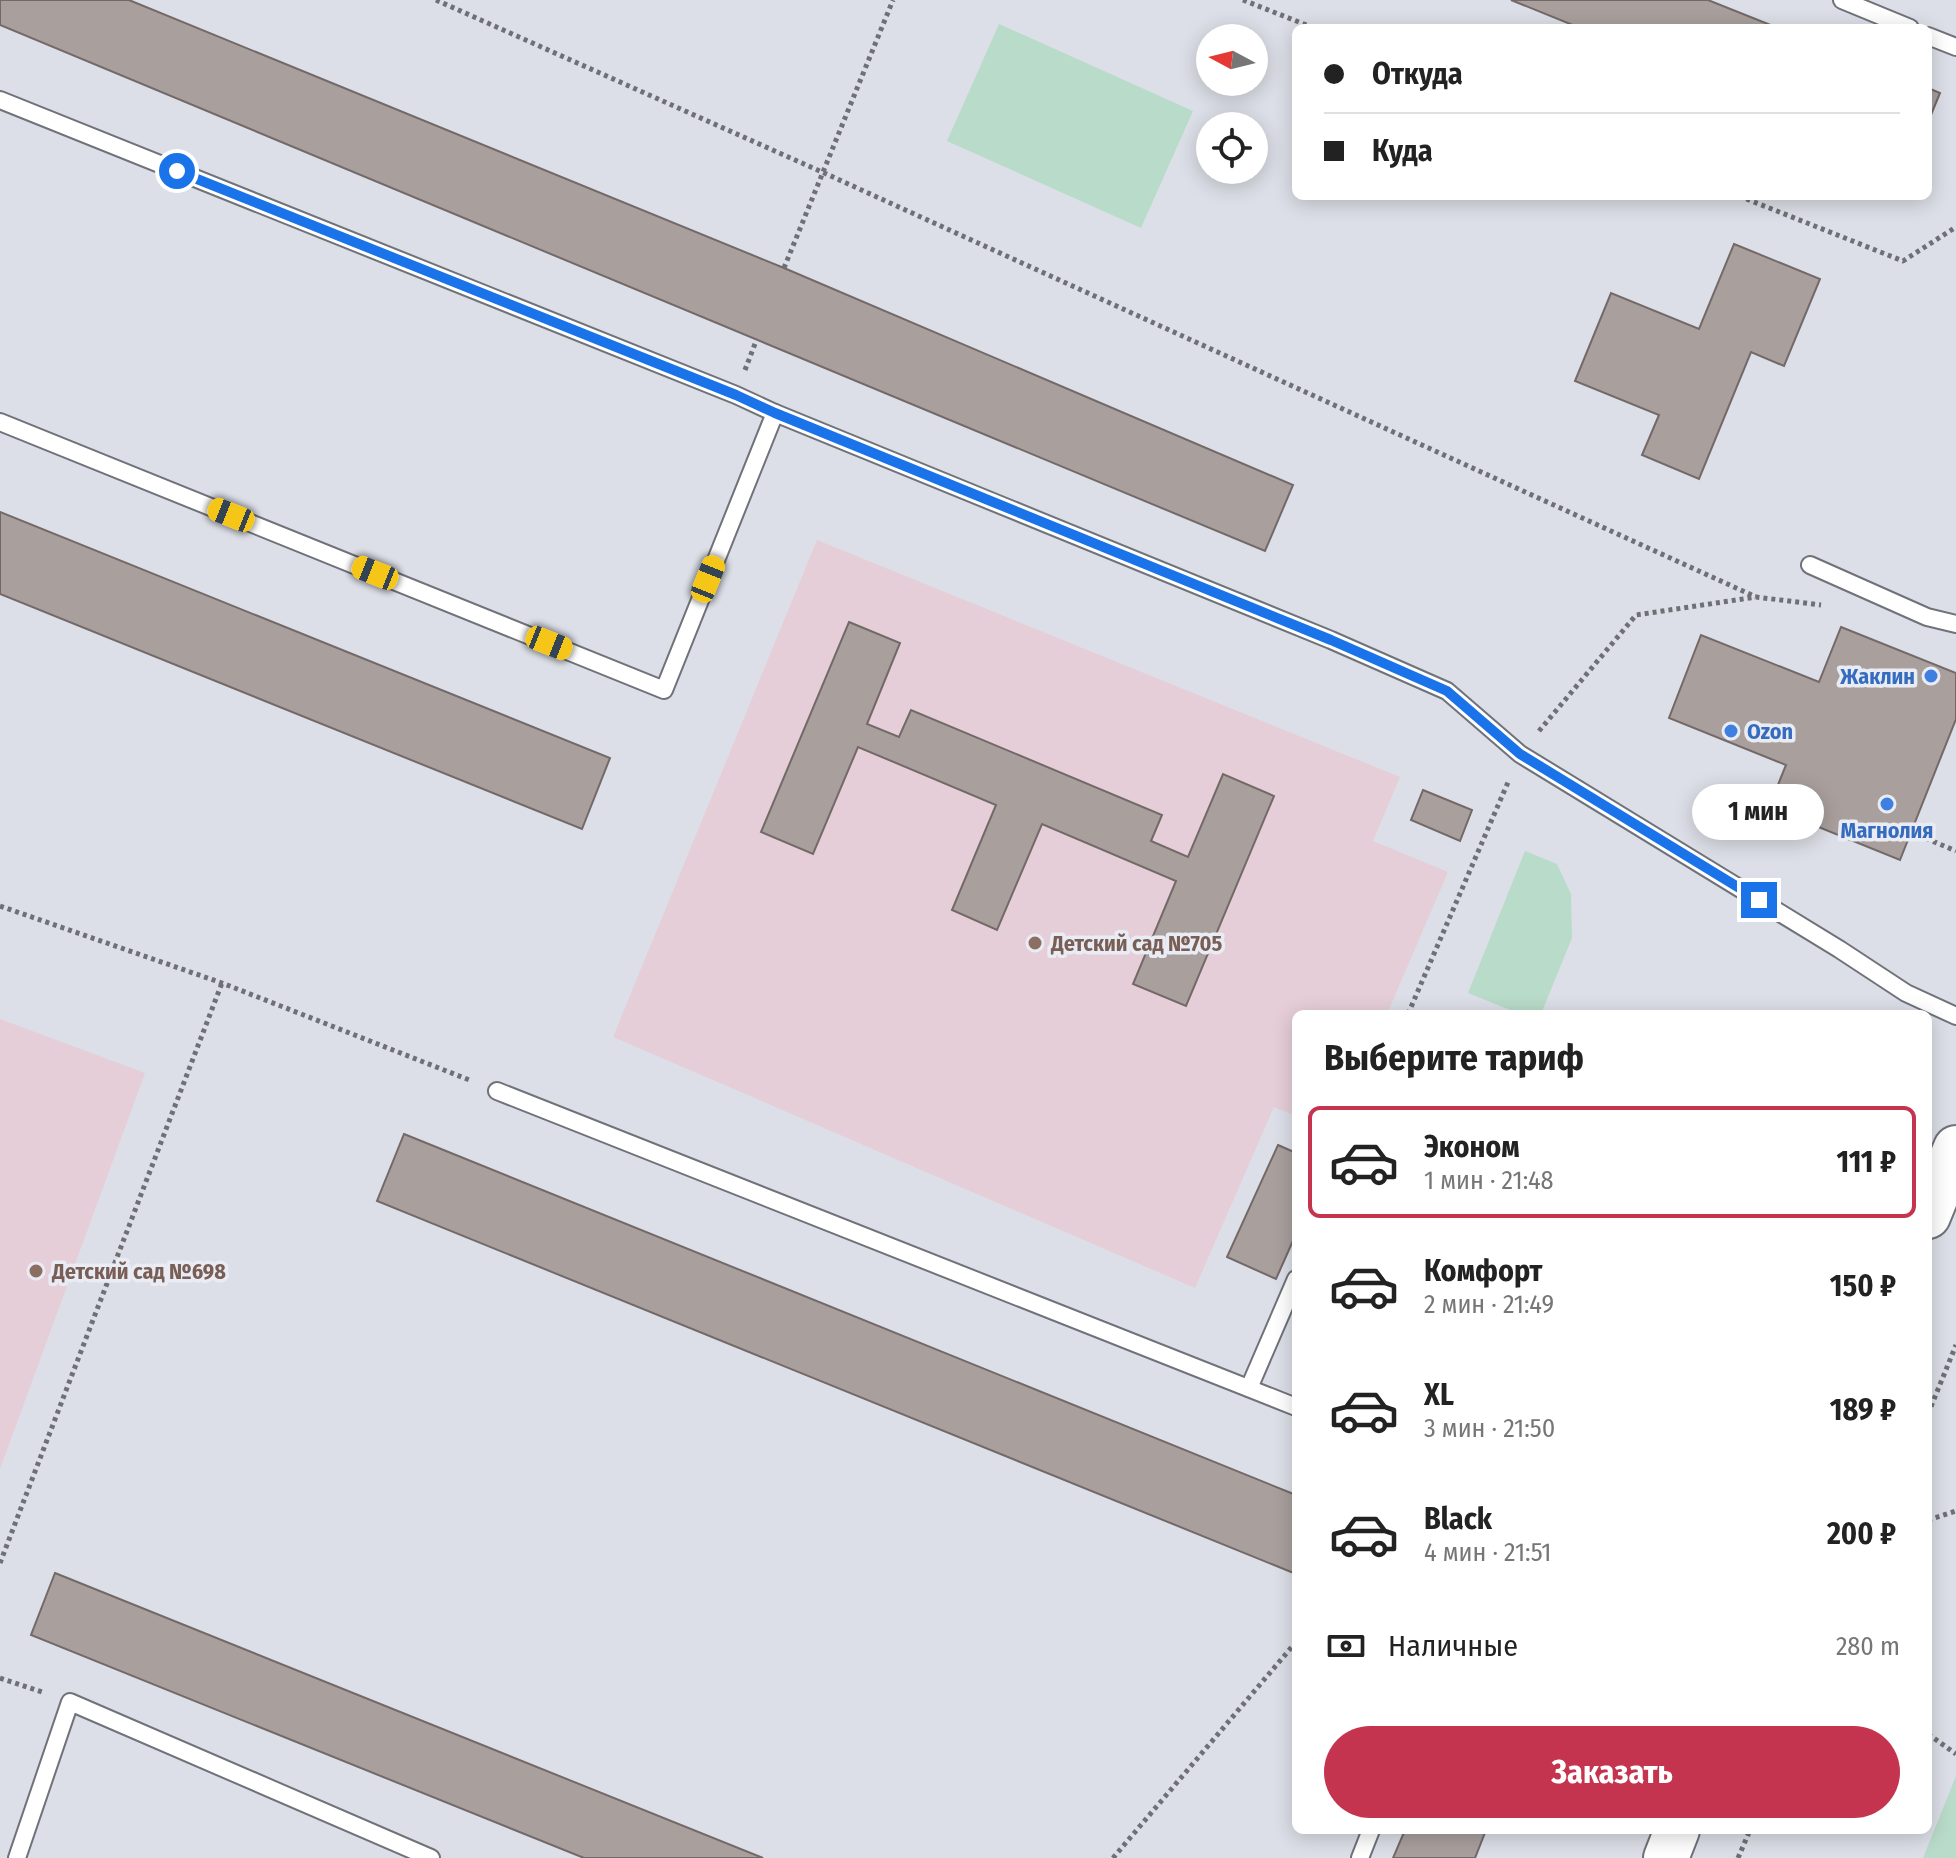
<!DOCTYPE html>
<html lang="ru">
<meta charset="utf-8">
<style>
:root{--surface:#fff;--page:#f2f2f2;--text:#222;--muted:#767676;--line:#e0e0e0;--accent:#c5344e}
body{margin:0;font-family:"Fira Sans Condensed",sans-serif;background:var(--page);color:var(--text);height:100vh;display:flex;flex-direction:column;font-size:30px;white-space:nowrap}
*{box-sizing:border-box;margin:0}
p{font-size:26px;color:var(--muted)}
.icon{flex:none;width:44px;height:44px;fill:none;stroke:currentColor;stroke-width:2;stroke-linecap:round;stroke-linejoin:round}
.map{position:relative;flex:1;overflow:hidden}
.side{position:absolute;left:1292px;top:1010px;width:640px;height:824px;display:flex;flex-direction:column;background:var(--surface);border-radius:12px;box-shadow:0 4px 20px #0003}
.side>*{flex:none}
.hud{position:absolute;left:1292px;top:24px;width:640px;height:176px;border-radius:12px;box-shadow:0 4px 20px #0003;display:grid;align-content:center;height:176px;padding:0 32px;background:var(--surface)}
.needle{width:52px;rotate:277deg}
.fabs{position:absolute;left:1196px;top:24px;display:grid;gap:16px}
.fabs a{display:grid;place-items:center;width:72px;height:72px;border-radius:50%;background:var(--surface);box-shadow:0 4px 20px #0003;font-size:40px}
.end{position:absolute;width:36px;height:36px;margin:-18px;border:10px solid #1a73e8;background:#fff;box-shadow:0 0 0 4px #fff}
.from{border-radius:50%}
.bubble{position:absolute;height:56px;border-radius:28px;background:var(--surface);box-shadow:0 4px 20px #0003;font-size:26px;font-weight:700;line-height:56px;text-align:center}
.car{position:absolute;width:24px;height:48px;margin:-24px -12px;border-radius:10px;box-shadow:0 0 6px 2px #0007;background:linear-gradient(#f5c518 24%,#345 0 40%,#f5c518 0 76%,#345 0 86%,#f5c518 0)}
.hud b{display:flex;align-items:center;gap:28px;height:76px;font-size:30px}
.hud b+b{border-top:2px solid var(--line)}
.hud i{width:20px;height:20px;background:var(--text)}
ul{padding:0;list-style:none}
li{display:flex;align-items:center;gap:24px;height:112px;margin:0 16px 12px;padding:0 16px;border:4px solid transparent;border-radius:12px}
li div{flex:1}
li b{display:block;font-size:30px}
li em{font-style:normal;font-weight:700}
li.current{border-color:var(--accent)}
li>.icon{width:72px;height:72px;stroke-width:1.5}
h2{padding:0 32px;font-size:36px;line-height:96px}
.pay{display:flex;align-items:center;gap:20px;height:88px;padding:0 32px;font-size:30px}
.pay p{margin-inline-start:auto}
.action{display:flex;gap:16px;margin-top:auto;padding:16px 32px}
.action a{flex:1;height:92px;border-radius:48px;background:var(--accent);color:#fff;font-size:32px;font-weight:700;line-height:92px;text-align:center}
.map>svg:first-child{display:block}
.education{fill:#e6ced8}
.green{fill:#b9dbc9}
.building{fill:#a9a09e;stroke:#726968;stroke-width:2}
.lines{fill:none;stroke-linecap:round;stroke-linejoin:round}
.lane-casing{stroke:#6f7279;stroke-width:20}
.secondary-casing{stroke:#6f7279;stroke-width:48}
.path{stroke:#6e7075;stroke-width:5;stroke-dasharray:4 4;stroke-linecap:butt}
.lane{stroke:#fff;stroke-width:16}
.secondary{stroke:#fff;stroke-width:44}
.route{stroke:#1a73e8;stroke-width:10}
.shop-dot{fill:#3f7fe0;stroke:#e9ecf4;stroke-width:3}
.education-dot{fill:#8d6e63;stroke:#e9ecf4;stroke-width:3}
.labels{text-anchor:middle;stroke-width:7;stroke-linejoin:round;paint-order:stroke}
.shop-label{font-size:22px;font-weight:bold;fill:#366cbe;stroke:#e9ecf4;text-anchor:end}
.education-label{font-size:22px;font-weight:bold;fill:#785e54;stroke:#e9ecf4;text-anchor:start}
</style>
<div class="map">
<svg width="1956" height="1858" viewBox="0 0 1956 1858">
<rect width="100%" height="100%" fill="#dcdfe7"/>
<g class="education">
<polygon points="817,540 1400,777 1373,841 1448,872 1387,1014 1296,1014 1296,1116 1274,1107 1195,1288 613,1037"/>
<polygon points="0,1019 145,1073 0,1469"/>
</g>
<g class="green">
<polygon points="999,24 1193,111 1141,228 947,141"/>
<polygon points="1525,851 1557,864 1571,894 1572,938 1541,1014 1520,1014 1468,993"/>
<polygon points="1956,1776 1956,1858 1923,1858"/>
</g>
<g class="building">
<polygon points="0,0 129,0 784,268 1293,485 1265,551 0,25"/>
<polygon points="1511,0 1708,0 1778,28 1580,28"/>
<polygon points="1928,88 1940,93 1928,122"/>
<polygon points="1734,244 1820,279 1784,366 1751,352 1699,479 1642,455 1659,415 1575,381 1611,293 1699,329"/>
<polygon points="0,512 610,758 582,829 0,594"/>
<polygon points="849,622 900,643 867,724 899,737 911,710 1162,815 1151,841 1188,857 1223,774 1274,796 1186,1006 1133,984 1176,881 1042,824 997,930 952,910 996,805 858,747 813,854 761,832"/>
<polygon points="1841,627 1956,673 1956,719 1900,860 1769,807 1786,765 1669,718 1701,635 1819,682"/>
<polygon points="1423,790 1472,810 1460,841 1411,820"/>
<polygon points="404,1134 1296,1495 1296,1574 377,1201"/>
<polygon points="1278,1145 1296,1153 1296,1234 1276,1279 1227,1257"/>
<polygon points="55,1573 763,1858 584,1858 31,1635"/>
<polygon points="1405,1830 1486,1830 1475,1858 1393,1858"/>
</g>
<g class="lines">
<defs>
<g id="lane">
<polyline points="1842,0 1910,28"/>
<polyline points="1928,36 1956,47"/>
<polyline points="0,100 736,395 775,413 1331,640 1447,691 1520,754 1839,949 1906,993 1956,1016"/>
<polyline points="0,422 664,690 775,413"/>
<polyline points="1810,565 1927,617 1956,624"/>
<polyline points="497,1091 1296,1407"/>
<polyline points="1249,1388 1296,1279"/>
<polyline points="17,1858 70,1702 431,1858"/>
<polyline points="1360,1858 1371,1830"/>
</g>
<g id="secondary">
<polyline points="1928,1216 1956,1148"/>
<polyline points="1666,1858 1677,1830"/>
</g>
</defs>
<use href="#lane" class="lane-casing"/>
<use href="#secondary" class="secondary-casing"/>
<g class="path">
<polyline points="436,0 822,172 1756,597"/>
<polyline points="1243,0 1314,28"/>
<polyline points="1739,196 1903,261 1956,227"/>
<polyline points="784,268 893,0"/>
<polyline points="745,370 756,341"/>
<polyline points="1539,731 1636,615 1756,597 1821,605"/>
<polyline points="1911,832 1956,851"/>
<polyline points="0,906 222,983 472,1081"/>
<polyline points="1408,1014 1509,780"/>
<polyline points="1928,1414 1956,1345"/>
<polyline points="1928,1520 1956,1511"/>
<polyline points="0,1563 222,983"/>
<polyline points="0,1678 42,1692"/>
<polyline points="1928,1734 1956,1754"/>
<polyline points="1113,1858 1296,1642"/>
<polyline points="1738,1858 1750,1830"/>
</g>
<use href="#lane" class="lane"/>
<use href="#secondary" class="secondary"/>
</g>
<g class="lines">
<polyline class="route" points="177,171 736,395 775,413 1331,640 1447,691 1520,754 1759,900"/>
</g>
<g class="shop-dot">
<circle cx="1931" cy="676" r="8"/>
<circle cx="1731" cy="731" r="8"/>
<circle cx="1887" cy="804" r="8"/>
</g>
<g class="education-dot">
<circle cx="1035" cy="943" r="8"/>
<circle cx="36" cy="1271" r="8"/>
</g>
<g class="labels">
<g class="shop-label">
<text x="1915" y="684">Жаклин</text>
<text x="1747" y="739" text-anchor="start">Ozon</text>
<text x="1887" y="838" text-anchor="middle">Магнолия</text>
</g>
<g class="education-label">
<text x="1051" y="951">Детский сад №705</text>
<text x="52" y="1279">Детский сад №698</text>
</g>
</g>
</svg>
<div class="fabs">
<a><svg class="needle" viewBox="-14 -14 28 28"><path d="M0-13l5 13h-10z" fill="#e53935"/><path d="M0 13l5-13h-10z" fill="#767676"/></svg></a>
<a><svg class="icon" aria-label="locate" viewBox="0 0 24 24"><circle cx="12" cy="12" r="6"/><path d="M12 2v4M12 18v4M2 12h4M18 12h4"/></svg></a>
</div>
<i class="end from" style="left:177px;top:171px"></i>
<i class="end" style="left:1759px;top:900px"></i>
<div class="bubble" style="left:1692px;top:784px;width:132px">1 мин</div>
<i class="car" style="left:231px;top:515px;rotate:292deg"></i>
<i class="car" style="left:375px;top:573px;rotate:292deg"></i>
<i class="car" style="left:708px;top:579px;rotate:22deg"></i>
<i class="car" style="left:549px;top:643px;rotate:112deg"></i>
<div class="hud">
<b><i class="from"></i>Откуда</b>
<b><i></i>Куда</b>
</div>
<section class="side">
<h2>Выберите тариф</h2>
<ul>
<li class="current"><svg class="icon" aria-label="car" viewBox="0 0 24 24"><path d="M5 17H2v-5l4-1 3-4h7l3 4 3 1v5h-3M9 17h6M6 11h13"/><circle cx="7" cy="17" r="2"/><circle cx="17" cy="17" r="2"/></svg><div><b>Эконом</b><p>1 мин · 21:48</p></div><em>111 ₽</em></li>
<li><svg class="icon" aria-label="car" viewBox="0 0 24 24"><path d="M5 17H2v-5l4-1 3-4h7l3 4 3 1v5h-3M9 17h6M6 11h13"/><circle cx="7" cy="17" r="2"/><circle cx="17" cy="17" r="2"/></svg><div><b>Комфорт</b><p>2 мин · 21:49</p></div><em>150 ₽</em></li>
<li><svg class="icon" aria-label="car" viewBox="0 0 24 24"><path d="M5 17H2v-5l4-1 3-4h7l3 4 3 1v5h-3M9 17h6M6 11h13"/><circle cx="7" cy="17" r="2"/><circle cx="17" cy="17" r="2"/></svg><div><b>XL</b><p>3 мин · 21:50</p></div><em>189 ₽</em></li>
<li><svg class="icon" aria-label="car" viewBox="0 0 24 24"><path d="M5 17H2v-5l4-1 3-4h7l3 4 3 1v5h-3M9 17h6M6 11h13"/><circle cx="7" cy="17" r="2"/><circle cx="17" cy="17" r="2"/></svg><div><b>Black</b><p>4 мин · 21:51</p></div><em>200 ₽</em></li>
</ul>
<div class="pay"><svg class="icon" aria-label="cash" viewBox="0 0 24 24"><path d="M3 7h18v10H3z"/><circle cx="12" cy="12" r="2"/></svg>Наличные<p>280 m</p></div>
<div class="action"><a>Заказать</a></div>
</section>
</div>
